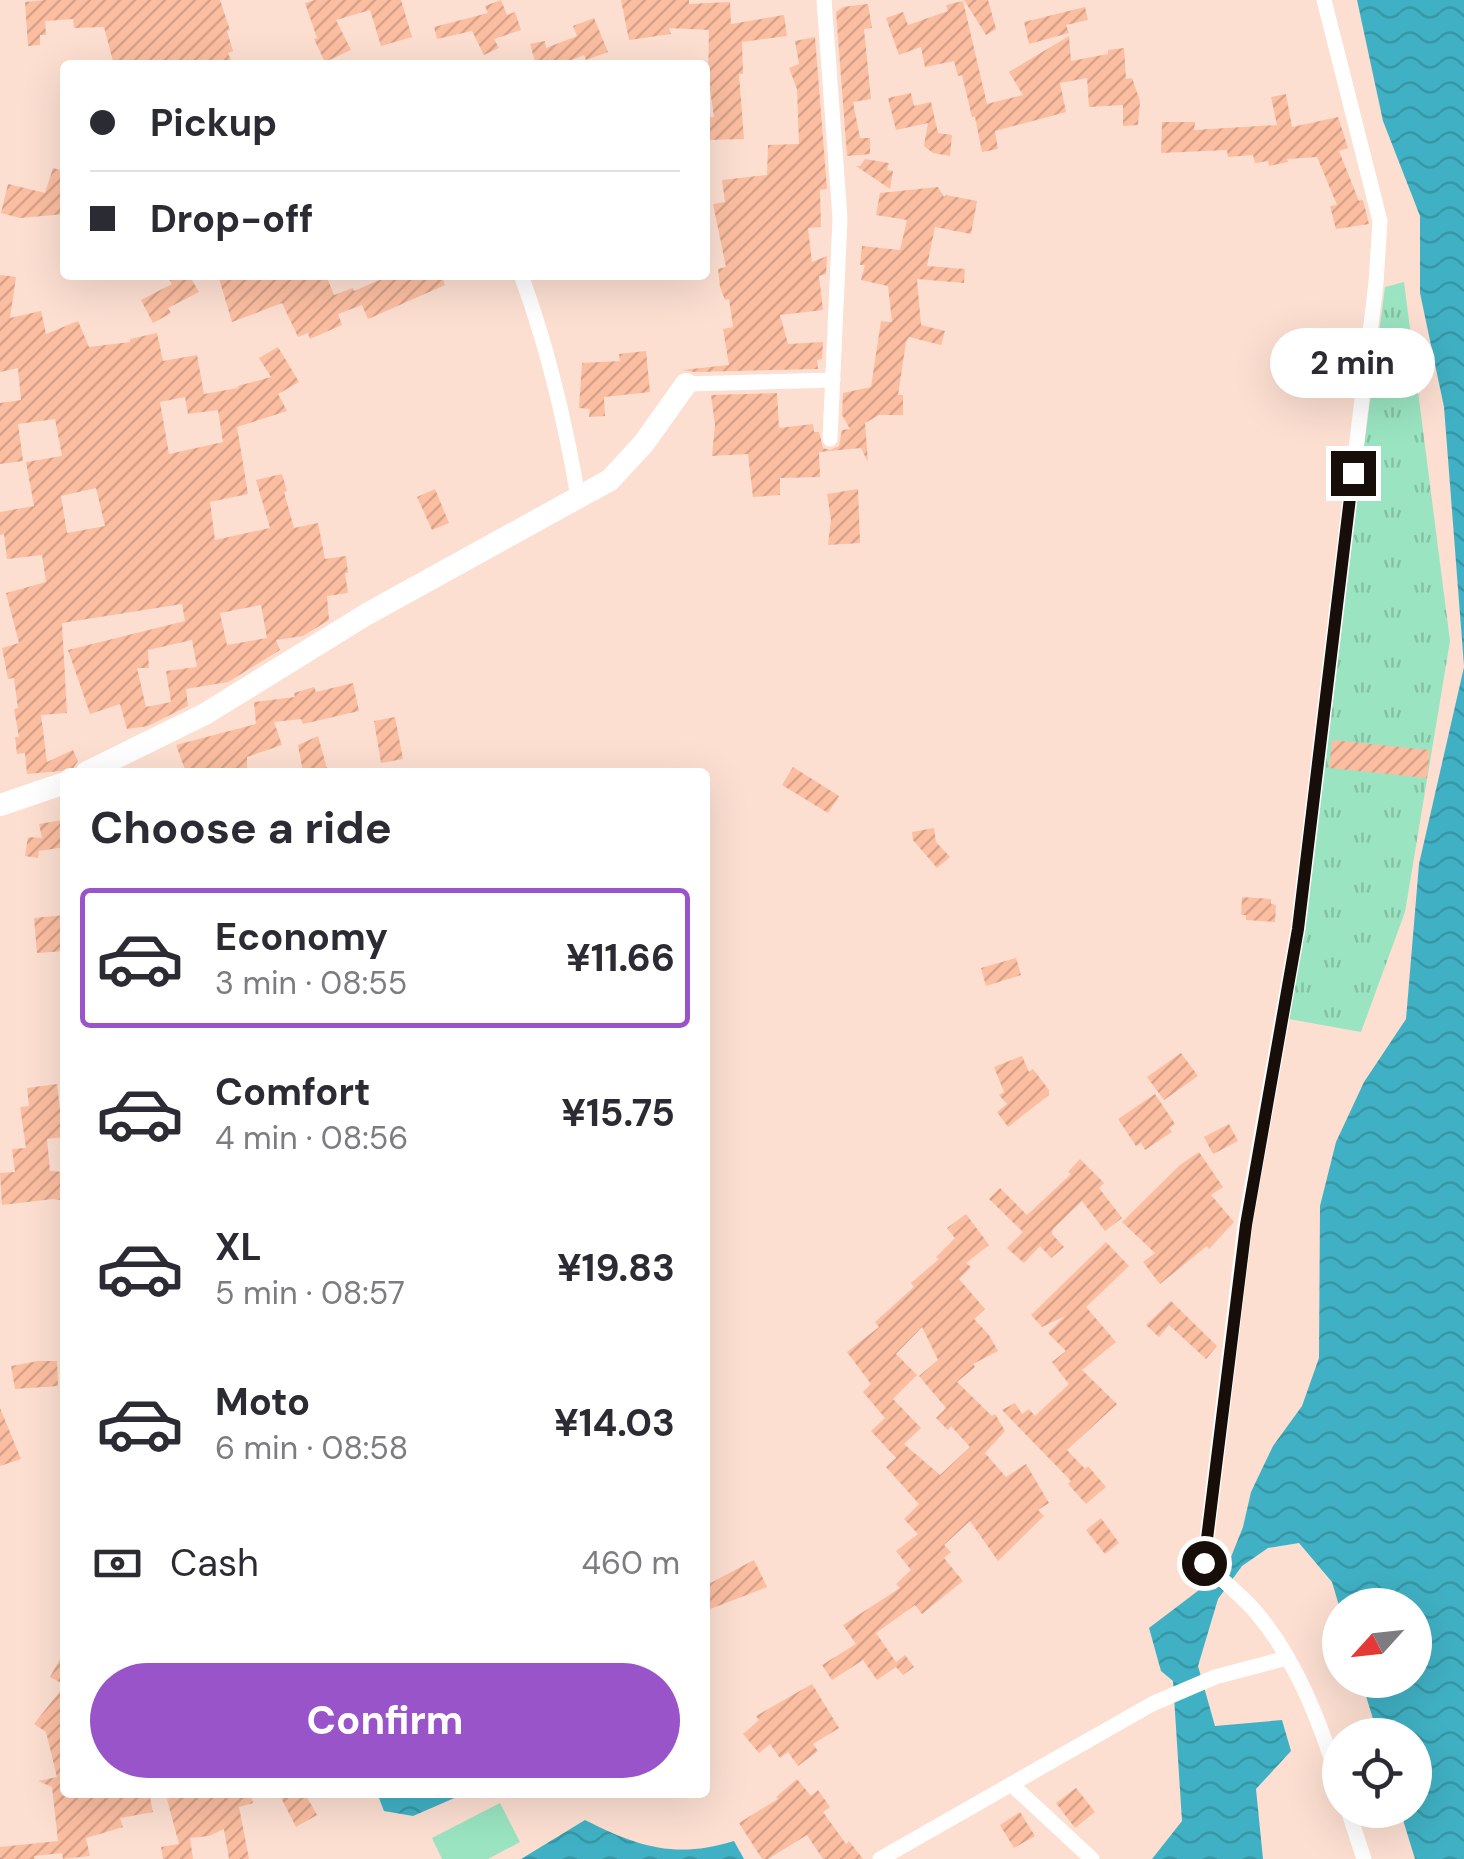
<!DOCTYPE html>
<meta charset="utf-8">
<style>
:root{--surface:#fff;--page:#f7f7f7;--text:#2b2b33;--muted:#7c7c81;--line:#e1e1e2;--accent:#9954c9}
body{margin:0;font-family:"DM Sans",sans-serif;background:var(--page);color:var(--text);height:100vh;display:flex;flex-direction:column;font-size:38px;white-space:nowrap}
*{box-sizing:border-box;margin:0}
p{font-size:32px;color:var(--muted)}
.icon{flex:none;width:55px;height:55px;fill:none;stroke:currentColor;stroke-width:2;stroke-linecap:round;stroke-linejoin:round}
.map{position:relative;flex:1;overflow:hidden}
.details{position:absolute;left:60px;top:768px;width:650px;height:1030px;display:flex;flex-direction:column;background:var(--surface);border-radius:10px;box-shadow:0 10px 40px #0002}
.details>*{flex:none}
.banner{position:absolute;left:60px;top:60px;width:650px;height:220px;border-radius:10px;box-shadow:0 10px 40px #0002;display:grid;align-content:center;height:220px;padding:0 30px;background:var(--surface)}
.needle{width:65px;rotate:243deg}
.buttons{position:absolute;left:1322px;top:1588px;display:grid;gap:20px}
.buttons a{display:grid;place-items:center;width:110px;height:110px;border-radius:50%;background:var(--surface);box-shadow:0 10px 40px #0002;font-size:50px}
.end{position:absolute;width:45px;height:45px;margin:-22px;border:12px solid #170e09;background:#fff;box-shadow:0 0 0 5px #fff}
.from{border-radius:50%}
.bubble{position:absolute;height:70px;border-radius:35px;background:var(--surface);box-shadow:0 10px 40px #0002;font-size:32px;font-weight:700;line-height:70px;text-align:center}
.banner b{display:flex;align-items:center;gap:35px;height:95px;font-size:38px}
.banner b+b{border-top:2px solid var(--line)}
.banner i{width:25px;height:25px;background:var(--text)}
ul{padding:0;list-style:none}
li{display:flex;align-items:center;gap:30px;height:140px;margin:0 20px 15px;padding:0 10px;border:5px solid transparent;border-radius:10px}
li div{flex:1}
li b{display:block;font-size:38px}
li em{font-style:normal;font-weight:700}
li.on{border-color:var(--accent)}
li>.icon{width:90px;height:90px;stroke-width:1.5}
h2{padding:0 30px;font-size:45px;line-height:120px}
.pay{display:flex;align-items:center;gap:25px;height:110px;padding:0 30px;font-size:38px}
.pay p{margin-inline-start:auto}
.action{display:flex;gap:20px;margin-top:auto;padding:20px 30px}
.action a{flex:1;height:115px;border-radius:60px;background:var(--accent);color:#fff;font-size:40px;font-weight:700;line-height:115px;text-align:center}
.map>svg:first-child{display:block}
.grass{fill:url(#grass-tufts)}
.garden{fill:#9ae4c1}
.water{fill:url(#water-waves)}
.building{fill:url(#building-hatch);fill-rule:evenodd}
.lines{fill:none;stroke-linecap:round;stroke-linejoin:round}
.street{stroke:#fff;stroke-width:15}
.secondary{stroke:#fff;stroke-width:22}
.route{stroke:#170e09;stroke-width:12}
</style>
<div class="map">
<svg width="1464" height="1859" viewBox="0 0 1464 1859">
<defs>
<pattern id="grass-tufts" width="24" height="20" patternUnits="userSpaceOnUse" patternTransform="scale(2.5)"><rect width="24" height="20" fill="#9ae4c1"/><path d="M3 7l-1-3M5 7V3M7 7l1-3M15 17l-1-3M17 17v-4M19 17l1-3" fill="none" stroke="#84c2a4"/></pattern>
<pattern id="water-waves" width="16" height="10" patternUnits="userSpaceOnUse" patternTransform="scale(2.5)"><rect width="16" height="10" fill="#40b1c4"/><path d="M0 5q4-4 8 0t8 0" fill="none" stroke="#3797a7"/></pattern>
<pattern id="building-hatch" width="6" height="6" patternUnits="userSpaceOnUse" patternTransform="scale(2.5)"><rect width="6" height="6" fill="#fcbea1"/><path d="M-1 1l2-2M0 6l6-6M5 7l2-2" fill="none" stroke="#d7a289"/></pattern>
</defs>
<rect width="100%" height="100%" fill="#fcdfd1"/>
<polygon class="grass" points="1404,282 1450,641 1405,912 1361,1032 1289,1019 1385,287"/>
<polygon class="garden" points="500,1803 520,1842 488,1859 442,1859 432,1838"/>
<g class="water">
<polygon points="1357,0 1464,0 1464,666 1444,407 1420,293 1420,216 1383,121"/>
<polygon points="1464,667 1464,1859 1415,1859 1400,1810 1415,1810 1415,1735 1378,1735 1361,1680 1415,1680 1415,1605 1340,1605 1340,1609 1332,1582 1299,1543 1268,1548 1242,1566 1218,1599 1198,1666 1215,1726 1282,1720 1291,1751 1256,1789 1263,1859 1152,1859 1182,1821 1173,1681 1161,1671 1149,1628 1203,1587 1231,1557 1243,1527 1251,1492 1273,1446 1302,1406 1319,1358 1320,1206 1336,1142 1364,1082 1406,1019 1419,864"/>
<polygon points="377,1793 377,1792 466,1793 413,1816 384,1811"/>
<path d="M 585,1820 C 638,1847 676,1859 734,1841 L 744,1859 L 521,1859 Z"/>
</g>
<g class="building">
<polygon points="45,0 220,0 230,30 227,31 233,51 228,53 233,65 206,65 205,61 188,65 114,65 104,27 74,28 73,19 45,21 46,35 40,35 40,45 28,46 25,2"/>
<polygon points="315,0 401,0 412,37 381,46 370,10 336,20 351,50 325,62 314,39 317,38 305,3"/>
<polygon points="501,0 507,15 515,12 521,30 494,39 499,48 484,55 472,31 437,39 434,27 488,13 485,6"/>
<polygon points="621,0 689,0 689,4 730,2 731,24 784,15 787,36 742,42 743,74 739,74 744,139 705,140 705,117 714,117 708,76 709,30 669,28 671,34 629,40"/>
<polygon points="964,0 988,0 996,29 986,35"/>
<polygon points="963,1 987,104 1023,95 1009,72 1069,36 1071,61 1108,54 1108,50 1124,48 1126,79 1132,78 1140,101 1138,125 1123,126 1123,105 1089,107 1087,78 1060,83 1066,112 995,131 998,149 982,152 975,117 972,117 962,75 958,76 954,61 925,67 921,47 899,55 886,18 903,12 908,25 948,11 946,5"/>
<polygon points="868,4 872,28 864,29 871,99 853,102 860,138 870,138 870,154 847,156 836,12 843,7"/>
<polygon points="1085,7 1088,20 1066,25 1069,33 1029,44 1024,22"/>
<polygon points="594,18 608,52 586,60 584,55 559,65 536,65 530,44 545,41 546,48 577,36 573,26"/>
<polygon points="815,37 827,189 820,190 821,227 808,228 812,262 827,256 826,274 819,276 823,310 780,315 788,344 823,342 822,359 817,360 818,369 695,372 682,370 729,365 723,329 733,327 729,299 725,300 720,287 718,269 726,267 713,204 725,202 722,180 767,175 768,145 799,144 797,89 789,68 799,64 795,41"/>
<polygon points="911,93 914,106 931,102 938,133 952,135 950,156 933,153 924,146 928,123 896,130 888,98"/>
<polygon points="1286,94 1292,127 1338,117 1348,148 1339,151 1359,201 1363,200 1369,224 1336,229 1330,206 1337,205 1317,157 1287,159 1288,162 1269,166 1268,161 1255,163 1253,155 1228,157 1227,150 1161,153 1162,122 1195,122 1194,130 1277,125 1271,97"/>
<polygon points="865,159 889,163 887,170 893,171 890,189 856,166 860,166"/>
<polygon points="53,168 65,171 65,214 20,218 1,213 8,184 45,193"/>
<polygon points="938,187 944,197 946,195 977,201 971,234 935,227 927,266 965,269 964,283 917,279 921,325 945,331 941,345 909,337 906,342 898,395 903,395 903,415 879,415 865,423 868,462 861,448 819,452 820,477 780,478 780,495 753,497 748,454 712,456 715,425 711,395 777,393 779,428 813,424 814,432 819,432 823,448 830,450 839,446 842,430 850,429 842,415 843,393 871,387 881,321 892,322 888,286 861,280 865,265 860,265 862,246 900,250 907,220 876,215 880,193"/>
<path d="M 0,275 L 16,277 L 10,318 L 41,311 L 46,334 L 78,321 L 89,347 L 130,342 L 130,339 L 157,333 L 163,361 L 197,355 L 204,394 L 238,388 L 238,386 L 271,377 L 259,358 L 278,347 L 299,382 L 278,394 L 287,411 L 237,427 L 248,494 L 210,502 L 215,540 L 270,528 L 256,480 L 282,474 L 287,491 L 284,492 L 294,528 L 318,523 L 325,559 L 346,556 L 348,573 L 345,573 L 348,593 L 327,596 L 329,620 L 303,636 L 276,640 L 280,650 L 228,682 L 186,689 L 188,706 L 148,726 L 127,729 L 120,704 L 90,714 L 68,650 L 185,621 L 182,604 L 62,623 L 67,713 L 41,715 L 47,762 L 73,750 L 78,761 L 72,770 L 27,774 L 25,753 L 17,754 L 15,737 L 19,737 L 14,709 L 18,708 L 14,678 L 8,679 L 2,648 L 19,643 L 6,593 L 46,582 L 42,555 L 7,559 L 4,534 L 0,535 L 0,512 L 34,506 L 26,462 L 62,456 L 55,419 L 18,424 L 23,461 L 0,464 L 0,403 L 21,400 L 18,368 L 0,372 ZM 185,397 L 188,414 L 218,410 L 223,442 L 169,454 L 160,402 ZM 96,488 L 105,526 L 67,533 L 61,496 ZM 261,605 L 267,638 L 227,645 L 220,613 ZM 192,640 L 197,667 L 166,671 L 171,702 L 146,707 L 137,668 L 149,668 L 148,650 Z"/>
<polygon points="177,275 189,275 199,292 168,308 171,313 153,323 141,300 172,284 169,279"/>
<polygon points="218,275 326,275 334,295 353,288 354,291 391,275 441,275 445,285 368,319 362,305 338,314 342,325 310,339 308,333 298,337 282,303 232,322"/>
<polygon points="646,351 650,392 604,397 605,416 589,417 590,409 579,408 582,363 620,361 619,354"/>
<polygon points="435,489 449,523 432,530 417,497"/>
<polygon points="858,489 860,543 828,545 831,520 827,494"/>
<polygon points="353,683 359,711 303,724 301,719 274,722 282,745 247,757 247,772 186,772 176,745 256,724 254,702 295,697 294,693 314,687 316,692"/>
<polygon points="395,717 403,759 381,763 374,721"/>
<polygon points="318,736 328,772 303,772 298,745"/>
<polygon points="1332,740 1430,750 1427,778 1329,768"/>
<polygon points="793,767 839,796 828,813 782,785"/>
<polygon points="62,820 65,847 39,851 38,858 25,856 28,837 42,838 39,824"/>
<polygon points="934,828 936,842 950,857 937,868 913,840 912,832"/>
<polygon points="1242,897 1271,899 1271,904 1276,905 1275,922 1246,920 1246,915 1241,915"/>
<polygon points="65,915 65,951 37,953 34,918"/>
<polygon points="1016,958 1021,975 986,986 981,968"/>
<polygon points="1181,1053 1198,1076 1164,1100 1147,1077"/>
<polygon points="1022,1056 1029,1072 1033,1069 1049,1090 1049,1095 1008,1127 997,1112 1007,1104 999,1095 1004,1092 994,1067"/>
<polygon points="57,1084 61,1119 65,1118 65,1137 47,1139 50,1171 65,1172 65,1201 53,1199 2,1205 0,1173 15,1172 12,1149 26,1148 20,1107 29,1106 27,1088"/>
<polygon points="1155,1094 1175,1124 1169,1128 1172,1132 1145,1150 1141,1143 1136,1146 1118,1119"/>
<polygon points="1229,1124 1238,1141 1213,1154 1204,1137"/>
<polygon points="1199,1152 1223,1187 1211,1195 1234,1222 1209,1249 1207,1246 1160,1284 1143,1262 1155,1253 1122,1222 1180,1165"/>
<polygon points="1080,1159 1104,1183 1099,1188 1122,1218 1105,1231 1082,1201 1053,1229 1052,1234 1064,1247 1051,1258 1040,1246 1024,1263 1007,1248 1023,1232 989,1199 1000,1188 1027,1215 1071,1174 1068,1172"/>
<path d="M 966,1214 L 989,1245 L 966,1263 L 971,1267 L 959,1279 L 985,1309 L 974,1319 L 989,1335 L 998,1351 L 973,1364 L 975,1367 L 957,1382 L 992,1416 L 995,1414 L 1005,1431 L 985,1453 L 1006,1477 L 1026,1464 L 1049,1503 L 1038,1510 L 1044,1516 L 998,1561 L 970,1521 L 944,1545 L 951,1552 L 944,1558 L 963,1581 L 922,1614 L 915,1605 L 876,1633 L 896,1662 L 905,1655 L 914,1667 L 903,1675 L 896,1667 L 877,1680 L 863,1660 L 832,1680 L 822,1665 L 856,1644 L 843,1625 L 900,1588 L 896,1584 L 911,1570 L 896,1551 L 918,1534 L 904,1519 L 919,1504 L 886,1467 L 896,1458 L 871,1431 L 885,1418 L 863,1392 L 871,1384 L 847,1352 L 879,1327 L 875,1322 L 914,1287 L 911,1283 L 939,1259 L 936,1257 L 955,1238 L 947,1228 ZM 922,1327 L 938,1360 L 919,1376 L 946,1408 L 936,1418 L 948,1430 L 951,1426 L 970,1447 L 940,1475 L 904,1444 L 921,1428 L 893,1399 L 917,1375 L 896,1354 Z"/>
<polygon points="1106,1242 1129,1266 1086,1307 1116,1342 1082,1370 1117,1404 1067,1450 1085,1469 1088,1466 1106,1487 1086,1504 1068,1484 1071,1481 1002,1410 1015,1403 1022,1414 1029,1409 1035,1416 1069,1384 1052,1362 1066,1351 1048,1333 1065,1316 1042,1327 1031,1315"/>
<polygon points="1171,1301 1217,1346 1206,1359 1169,1325 1159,1337 1146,1325"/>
<polygon points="38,1361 57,1361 58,1386 15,1389 11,1366"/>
<polygon points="0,1408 21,1459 0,1466"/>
<polygon points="1101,1518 1119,1543 1105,1554 1086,1530"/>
<polygon points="754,1560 767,1587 705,1611 705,1586"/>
<polygon points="65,1650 65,1792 149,1792 153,1812 120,1818 123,1827 86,1838 90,1856 63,1859 62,1853 34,1856 35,1859 0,1859 0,1847 58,1841 52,1787 38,1781 57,1777 46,1732 34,1724 65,1685 50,1677"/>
<polygon points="812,1684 839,1728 813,1744 818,1751 798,1766 788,1752 780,1758 770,1744 759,1753 743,1734 759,1720 756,1716"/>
<polygon points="797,1779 811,1796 818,1790 830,1807 823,1812 846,1844 849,1841 863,1859 823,1859 807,1835 768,1859 762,1859 739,1823 778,1799 776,1797"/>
<polygon points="1076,1788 1095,1812 1075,1828 1056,1803"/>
<polygon points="191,1792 250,1792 253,1803 239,1807 249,1859 229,1859 224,1829 209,1836 190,1838 193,1859 163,1859 161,1847 179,1844 167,1799"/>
<polygon points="278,1792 304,1792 317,1815 296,1827"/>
<polygon points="1020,1812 1035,1836 1014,1848 1000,1825"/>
</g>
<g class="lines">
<g class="street">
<polyline points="824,0 840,218 830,439"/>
<path d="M 1324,0 L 1380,221 L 1376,283 L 1298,929 L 1245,1225 L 1204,1563 C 1221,1579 1240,1594 1255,1611 C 1297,1660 1321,1725 1340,1785"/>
<path d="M 521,275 C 548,348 565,420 578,497"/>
<polyline points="686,384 833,380"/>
<polyline points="1011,1784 1092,1859"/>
<polyline points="1348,1810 1364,1859"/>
<polyline points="880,1859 1152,1704 1215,1677 1287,1658"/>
</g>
<g class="secondary">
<polyline points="87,772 205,714 367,614 610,480 644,443 686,384"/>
<polyline points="0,805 65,783"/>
</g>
</g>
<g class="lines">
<polyline class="route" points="1204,1563 1246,1225 1298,929 1353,473"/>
</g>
</svg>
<div class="buttons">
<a><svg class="needle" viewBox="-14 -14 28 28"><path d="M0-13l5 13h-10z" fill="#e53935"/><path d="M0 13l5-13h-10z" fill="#7c7c81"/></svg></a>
<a><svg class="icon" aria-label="locate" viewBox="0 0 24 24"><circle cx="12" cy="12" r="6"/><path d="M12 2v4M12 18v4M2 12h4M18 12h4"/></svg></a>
</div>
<i class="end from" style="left:1204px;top:1563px"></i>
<i class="end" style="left:1353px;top:473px"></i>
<div class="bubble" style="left:1270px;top:328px;width:165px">2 min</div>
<div class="banner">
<b><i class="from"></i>Pickup</b>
<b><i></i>Drop-off</b>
</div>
<section class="details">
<h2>Choose a ride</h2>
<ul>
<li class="on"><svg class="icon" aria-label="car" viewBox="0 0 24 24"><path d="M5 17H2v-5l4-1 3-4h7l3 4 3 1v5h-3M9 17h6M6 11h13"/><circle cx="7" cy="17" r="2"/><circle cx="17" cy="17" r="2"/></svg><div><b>Economy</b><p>3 min · 08:55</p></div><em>¥11.66</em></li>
<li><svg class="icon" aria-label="car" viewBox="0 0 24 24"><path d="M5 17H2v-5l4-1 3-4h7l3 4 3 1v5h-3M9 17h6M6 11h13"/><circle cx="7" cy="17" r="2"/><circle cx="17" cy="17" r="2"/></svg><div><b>Comfort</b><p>4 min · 08:56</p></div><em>¥15.75</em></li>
<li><svg class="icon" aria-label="car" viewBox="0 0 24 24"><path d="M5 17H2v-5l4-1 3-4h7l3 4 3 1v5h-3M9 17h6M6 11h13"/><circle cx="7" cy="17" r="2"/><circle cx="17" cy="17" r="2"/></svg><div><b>XL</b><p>5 min · 08:57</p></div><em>¥19.83</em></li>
<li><svg class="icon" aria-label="car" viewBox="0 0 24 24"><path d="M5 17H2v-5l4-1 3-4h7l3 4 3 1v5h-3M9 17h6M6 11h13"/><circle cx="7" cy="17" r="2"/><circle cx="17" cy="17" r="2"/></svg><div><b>Moto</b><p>6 min · 08:58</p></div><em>¥14.03</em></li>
</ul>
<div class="pay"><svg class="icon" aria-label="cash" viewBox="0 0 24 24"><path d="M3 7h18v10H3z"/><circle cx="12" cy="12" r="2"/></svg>Cash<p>460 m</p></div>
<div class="action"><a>Confirm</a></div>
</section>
</div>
